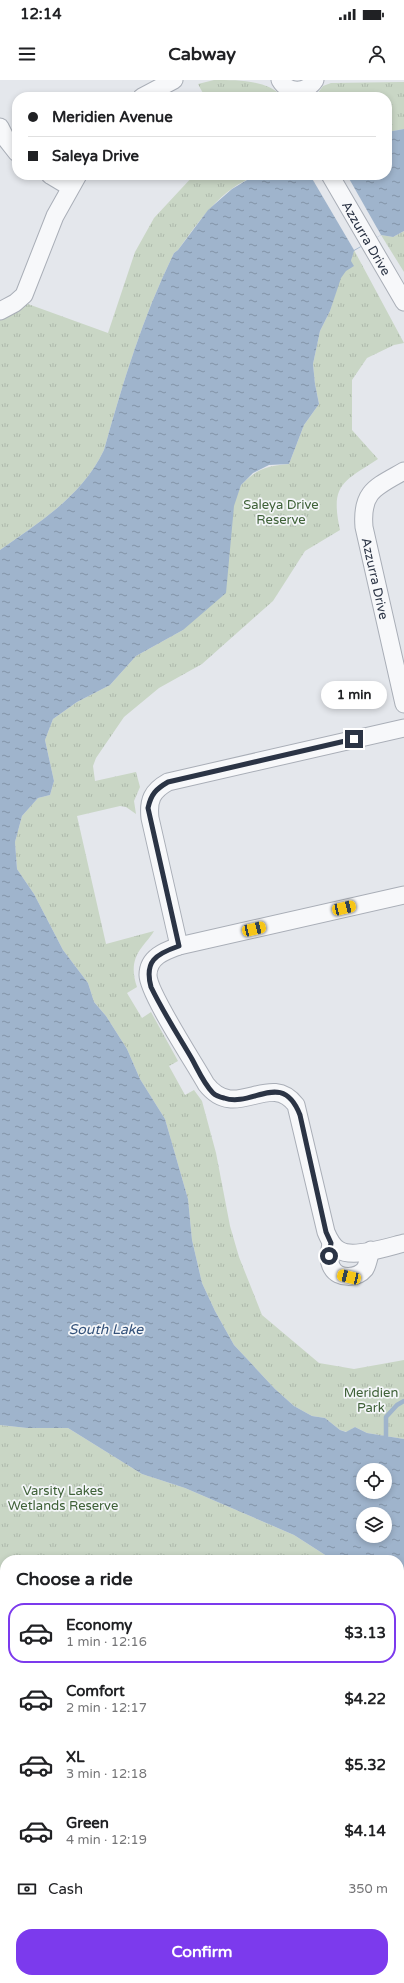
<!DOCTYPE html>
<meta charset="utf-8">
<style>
:root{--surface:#fff;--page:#f6f6f6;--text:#202124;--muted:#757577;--line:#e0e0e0;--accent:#7c3aed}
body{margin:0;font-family:"Varela Round",sans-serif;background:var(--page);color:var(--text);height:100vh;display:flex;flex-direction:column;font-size:15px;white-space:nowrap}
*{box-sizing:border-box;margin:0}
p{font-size:13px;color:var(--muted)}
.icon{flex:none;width:22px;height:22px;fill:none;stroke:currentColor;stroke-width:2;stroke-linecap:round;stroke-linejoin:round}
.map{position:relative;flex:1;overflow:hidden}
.panel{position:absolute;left:0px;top:1475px;width:404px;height:428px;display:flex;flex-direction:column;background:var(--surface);border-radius:16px 16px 0 0;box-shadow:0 2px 6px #0003}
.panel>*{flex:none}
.top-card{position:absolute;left:12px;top:12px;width:380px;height:88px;border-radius:16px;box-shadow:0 2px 6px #0003;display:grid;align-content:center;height:88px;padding:0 16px;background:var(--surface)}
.buttons{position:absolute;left:356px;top:1383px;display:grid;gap:8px}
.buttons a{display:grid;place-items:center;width:36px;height:36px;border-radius:50%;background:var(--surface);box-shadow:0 2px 6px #0003;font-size:20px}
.end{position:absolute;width:18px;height:18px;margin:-9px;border:5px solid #2b3445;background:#fff;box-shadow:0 0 0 2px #fff}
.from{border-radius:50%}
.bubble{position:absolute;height:28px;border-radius:14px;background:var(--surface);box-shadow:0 2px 6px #0003;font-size:13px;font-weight:700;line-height:28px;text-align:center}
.car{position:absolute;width:12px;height:24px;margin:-12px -6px;border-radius:5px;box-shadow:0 0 3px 1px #0007;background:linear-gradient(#f5c518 24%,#345 0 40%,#f5c518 0 76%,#345 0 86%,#f5c518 0)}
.top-card b{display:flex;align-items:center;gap:14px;height:38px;font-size:15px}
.top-card b+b{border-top:1px solid var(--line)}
.top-card i{width:10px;height:10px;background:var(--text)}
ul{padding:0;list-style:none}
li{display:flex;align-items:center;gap:12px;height:60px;margin:0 8px 6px;padding:0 8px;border:2px solid transparent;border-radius:16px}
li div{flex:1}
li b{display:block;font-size:15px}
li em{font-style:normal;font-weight:700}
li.selected{border-color:var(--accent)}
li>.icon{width:36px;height:36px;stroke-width:1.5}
h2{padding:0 16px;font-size:18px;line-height:48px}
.pay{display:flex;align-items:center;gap:10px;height:44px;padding:0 16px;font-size:15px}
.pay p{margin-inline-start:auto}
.action{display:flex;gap:8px;margin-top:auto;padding:8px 16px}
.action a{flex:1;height:46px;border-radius:16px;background:var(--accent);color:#fff;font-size:16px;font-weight:700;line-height:46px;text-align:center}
.status{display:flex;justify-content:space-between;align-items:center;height:28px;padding:0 20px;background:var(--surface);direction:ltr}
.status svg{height:11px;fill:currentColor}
header{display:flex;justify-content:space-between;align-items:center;height:52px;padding:0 16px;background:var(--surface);font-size:18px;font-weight:700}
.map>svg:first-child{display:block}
.park{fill:url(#park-tufts)}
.water{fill:url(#water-ripples);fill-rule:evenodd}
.pier{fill:#e4e7ec}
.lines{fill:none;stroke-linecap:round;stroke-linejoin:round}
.stream{stroke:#9fb4cc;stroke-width:4.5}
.minor-casing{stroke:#a9aeb7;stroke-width:19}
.minor{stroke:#f7f8fa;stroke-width:17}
.route{stroke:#2b3445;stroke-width:5}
.labels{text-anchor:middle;stroke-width:3.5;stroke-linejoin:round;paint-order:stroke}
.street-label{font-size:13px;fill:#2b3445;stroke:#f4f6f9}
.park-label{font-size:13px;fill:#3f6138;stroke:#f4f6f9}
.water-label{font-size:14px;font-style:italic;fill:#34527a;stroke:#f4f6f9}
</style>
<div class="status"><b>12:14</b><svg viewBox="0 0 49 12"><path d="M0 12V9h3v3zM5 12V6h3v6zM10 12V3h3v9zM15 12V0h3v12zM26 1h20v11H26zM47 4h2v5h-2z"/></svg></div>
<header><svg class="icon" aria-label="menu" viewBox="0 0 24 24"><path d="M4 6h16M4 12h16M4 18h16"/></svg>Cabway<svg class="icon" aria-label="person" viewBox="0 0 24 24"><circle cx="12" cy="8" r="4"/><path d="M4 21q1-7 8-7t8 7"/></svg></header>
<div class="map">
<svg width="404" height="1903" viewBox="0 0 404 1903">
<defs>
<pattern id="park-tufts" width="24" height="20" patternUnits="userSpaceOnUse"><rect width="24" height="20" fill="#c9d6c5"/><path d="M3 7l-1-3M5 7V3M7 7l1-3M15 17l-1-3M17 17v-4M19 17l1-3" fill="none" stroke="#adb8ab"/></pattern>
<pattern id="water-ripples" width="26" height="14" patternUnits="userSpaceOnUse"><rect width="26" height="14" fill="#9fb4cc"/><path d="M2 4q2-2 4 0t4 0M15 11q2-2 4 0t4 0" fill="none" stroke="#8293a7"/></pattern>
</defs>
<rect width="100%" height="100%" fill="#e4e7ec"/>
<g class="park">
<path d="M 214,0 C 239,0 267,0 283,17 L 205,17 L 198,4 Z"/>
<polygon points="404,2 404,49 387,52 387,17 315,17 323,6 331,3"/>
<path d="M 194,95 L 258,95 C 222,107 199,141 178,170 L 174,173 C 143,236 123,302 104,370 C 82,416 40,442 0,470 L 0,240 L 28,224 L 108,253 L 135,172 L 154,138 Z"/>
<polygon points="404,151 404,192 381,155 393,157"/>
<path d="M 354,170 L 404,263 L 394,265 L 367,278 L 352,300 L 352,350 L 378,379 C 343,402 330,404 340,450 L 305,471 L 273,521 L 202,584 L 159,608 L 124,637 L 96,678 L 93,686 L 95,701 L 136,692 L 140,707 L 134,721 L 136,734 L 126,727 L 120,726 L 77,736 L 106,864 L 154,851 C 150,858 146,861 142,867 C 132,879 132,893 137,907 L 127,913 L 142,938 L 151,932 L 178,981 L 169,986 L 185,1015 L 194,1010 L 202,1021 L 216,1073 L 230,1146 L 239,1177 L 262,1235 L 319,1283 L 354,1289 L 404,1280 L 404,1359 L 367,1353 L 355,1347 L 347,1352 L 340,1350 L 325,1338 L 312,1336 L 294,1326 L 275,1309 L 234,1265 L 215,1231 L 202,1203 L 192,1160 L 188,1119 L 165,1039 L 140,999 L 127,969 L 106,936 L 94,922 L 88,903 L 63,870 L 34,814 L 17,789 L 15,762 L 22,736 L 38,718 L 50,715 L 54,701 L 45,660 L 53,639 L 77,622 L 110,605 L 136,576 L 183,550 L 241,405 C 257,389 266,386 289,384 L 304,345 L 319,324 L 315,304 L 313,284 L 320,251 L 330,231 L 340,198 L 351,181 Z"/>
<polygon points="0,1345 27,1348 68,1348 142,1394 185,1408 294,1455 333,1480 5,1480 5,1655 0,1653"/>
<polygon points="399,1499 404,1500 404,1615 399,1616"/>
</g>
<g class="water">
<path d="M 404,49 L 404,151 L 393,157 L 381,155 L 354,171 L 351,181 L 354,186 L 346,191 L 341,198 L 330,231 L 320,251 L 313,284 L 315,304 L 319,324 L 304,345 L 289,384 L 269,385 L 253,393 L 241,405 L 234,426 L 226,513 L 183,550 L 136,576 L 110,605 L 77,622 L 53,639 L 45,660 L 54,701 L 50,715 L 38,718 L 22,736 L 15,762 L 17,789 L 34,814 L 63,870 L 88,903 L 94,922 L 106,936 L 127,969 L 140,999 L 165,1039 L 188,1119 L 192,1160 L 202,1203 L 215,1231 L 234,1265 L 275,1309 L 294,1326 L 312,1336 L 325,1338 L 340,1350 L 346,1352 L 355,1347 L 367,1353 L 404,1359 L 404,1500 L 399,1499 L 399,1480 L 333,1480 L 294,1455 L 185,1408 L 142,1394 L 68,1348 L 27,1348 L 0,1345 L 0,470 C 40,442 82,416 104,370 C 123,302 143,236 174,173 L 178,170 L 208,130 L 232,109 L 252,97 L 258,95 L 387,95 L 387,52 ZM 363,1390 L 385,1390 L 385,1412 L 363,1412 ZM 363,1434 L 385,1434 L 385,1456 L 363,1456 Z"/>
<polygon points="404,1615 404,1662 399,1662 399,1616"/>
</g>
<polygon class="pier" points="310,95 347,95 381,155 354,170"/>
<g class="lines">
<g class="stream">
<polyline points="386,1356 386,1337 397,1325 404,1321"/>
<polyline points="0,1624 5,1627"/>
</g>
<defs>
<g id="minor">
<path d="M 280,0 C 288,14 307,13 315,0"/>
<polyline points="142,17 174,0"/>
<polyline points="0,47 6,59 17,73"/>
<polyline points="50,95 70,107"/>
<path id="s1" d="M 330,95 L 404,222"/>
<polyline points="0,231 15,223 24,215 55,136 78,95"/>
<path id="s2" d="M 404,391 C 376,407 361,411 364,447 L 404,624"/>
<path d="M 404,815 L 179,866 C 165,871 148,877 148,895 C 148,913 195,984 206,1004 C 236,1043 269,990 296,1025 L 326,1152 C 329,1159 332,1166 339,1170 C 353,1179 388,1167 404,1163"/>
<path d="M 179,866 L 150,738 C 148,720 152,711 168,702 L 404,648"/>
<path d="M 331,1163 C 330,1171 327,1180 332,1188 C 338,1199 357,1199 365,1189 C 368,1184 369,1176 371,1170"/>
<polyline points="0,1746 5,1747"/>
<polyline points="399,1793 404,1791"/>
<polyline points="53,1898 54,1903"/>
</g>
</defs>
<use href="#minor" class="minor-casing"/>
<use href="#minor" class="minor"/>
</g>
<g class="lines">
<path class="route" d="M 329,1176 L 331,1163 L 326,1152 L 300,1035 C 282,989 253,1028 224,1018 C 220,1017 215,1015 213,1013 C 204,1004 198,990 192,979 C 178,955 163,932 151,907 C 144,881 156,874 179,866 L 148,728 C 151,714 156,709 168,702 L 354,659"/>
</g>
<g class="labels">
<g class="street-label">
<text dy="5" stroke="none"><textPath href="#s1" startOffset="73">Azzurra Drive</textPath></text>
<text dy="5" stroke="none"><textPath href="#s2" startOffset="128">Azzurra Drive</textPath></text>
</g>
<g class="park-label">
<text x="281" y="429">Saleya Drive<tspan x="281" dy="15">Reserve</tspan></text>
<text x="371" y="1317">Meridien<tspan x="371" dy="15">Park</tspan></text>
<text x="63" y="1415">Varsity Lakes<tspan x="63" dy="15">Wetlands Reserve</tspan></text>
</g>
<g class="water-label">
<text x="106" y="1254">South Lake</text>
</g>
</g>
</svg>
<div class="buttons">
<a><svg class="icon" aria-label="locate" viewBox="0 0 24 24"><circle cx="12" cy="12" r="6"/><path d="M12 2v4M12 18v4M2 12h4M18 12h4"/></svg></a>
<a><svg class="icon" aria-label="layers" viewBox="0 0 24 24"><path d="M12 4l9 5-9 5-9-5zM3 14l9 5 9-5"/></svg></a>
</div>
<i class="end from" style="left:329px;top:1176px"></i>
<i class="end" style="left:354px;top:659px"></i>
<div class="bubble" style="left:321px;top:601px;width:66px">1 min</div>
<i class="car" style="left:344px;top:828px;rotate:77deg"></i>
<i class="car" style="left:254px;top:849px;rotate:77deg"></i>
<i class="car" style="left:349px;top:1197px;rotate:283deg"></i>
<div class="top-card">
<b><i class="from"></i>Meridien Avenue</b>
<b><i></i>Saleya Drive</b>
</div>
<section class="panel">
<h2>Choose a ride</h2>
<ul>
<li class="selected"><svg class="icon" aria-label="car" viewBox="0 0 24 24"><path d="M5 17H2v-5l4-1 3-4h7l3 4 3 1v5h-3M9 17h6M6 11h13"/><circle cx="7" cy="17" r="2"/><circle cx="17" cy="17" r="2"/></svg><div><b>Economy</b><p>1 min · 12:16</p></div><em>$3.13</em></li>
<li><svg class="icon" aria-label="car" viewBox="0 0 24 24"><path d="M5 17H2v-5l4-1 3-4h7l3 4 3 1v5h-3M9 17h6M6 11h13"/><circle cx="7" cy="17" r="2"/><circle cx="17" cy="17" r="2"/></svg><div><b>Comfort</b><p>2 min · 12:17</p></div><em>$4.22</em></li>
<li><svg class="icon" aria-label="car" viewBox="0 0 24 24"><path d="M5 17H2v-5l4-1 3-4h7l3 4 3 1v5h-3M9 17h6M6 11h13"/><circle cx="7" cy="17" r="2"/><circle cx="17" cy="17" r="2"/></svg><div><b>XL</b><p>3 min · 12:18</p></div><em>$5.32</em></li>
<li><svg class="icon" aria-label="car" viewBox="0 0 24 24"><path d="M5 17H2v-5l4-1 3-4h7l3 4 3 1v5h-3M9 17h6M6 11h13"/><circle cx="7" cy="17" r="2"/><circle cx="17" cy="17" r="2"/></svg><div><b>Green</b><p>4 min · 12:19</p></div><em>$4.14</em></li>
</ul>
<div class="pay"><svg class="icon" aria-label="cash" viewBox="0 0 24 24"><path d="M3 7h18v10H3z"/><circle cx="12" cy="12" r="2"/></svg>Cash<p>350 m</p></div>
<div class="action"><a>Confirm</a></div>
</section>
</div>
